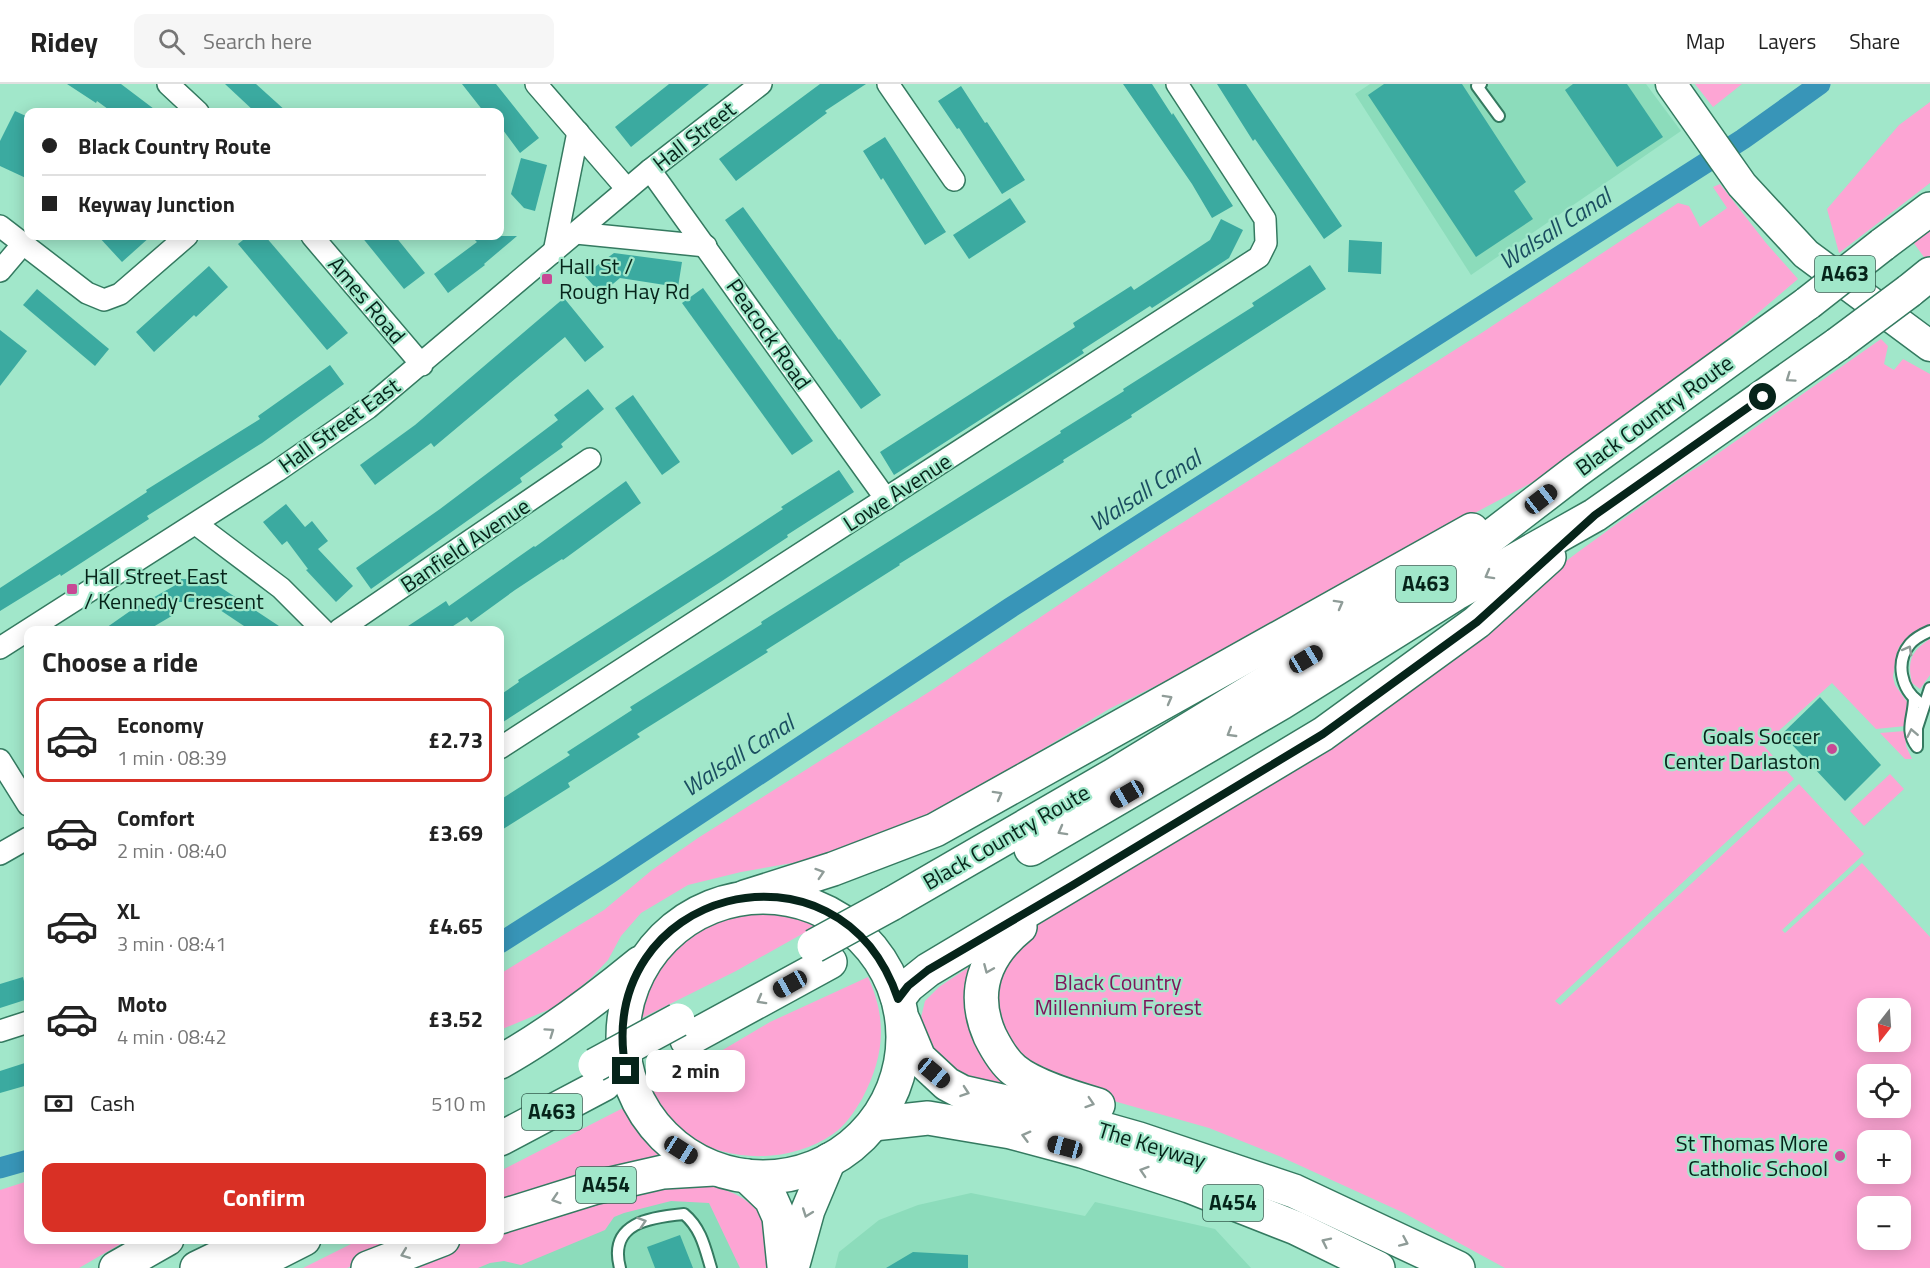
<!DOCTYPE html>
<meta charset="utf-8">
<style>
:root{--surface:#fff;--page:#f6f6f6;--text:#222;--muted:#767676;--line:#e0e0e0;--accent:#d93025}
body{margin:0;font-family:"Titillium Web",sans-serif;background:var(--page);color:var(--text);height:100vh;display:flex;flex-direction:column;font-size:22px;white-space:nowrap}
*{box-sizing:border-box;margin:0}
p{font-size:20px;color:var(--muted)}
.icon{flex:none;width:33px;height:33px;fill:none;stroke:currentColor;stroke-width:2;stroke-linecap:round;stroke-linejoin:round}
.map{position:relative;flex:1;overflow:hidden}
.side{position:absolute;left:24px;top:542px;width:480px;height:618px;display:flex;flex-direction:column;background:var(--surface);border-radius:12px;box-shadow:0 3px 15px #0003}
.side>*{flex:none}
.top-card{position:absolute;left:24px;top:24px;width:480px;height:132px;border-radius:12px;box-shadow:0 3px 15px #0003;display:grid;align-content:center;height:132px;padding:0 18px;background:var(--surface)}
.needle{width:39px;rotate:197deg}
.fabs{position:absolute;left:1857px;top:914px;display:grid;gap:12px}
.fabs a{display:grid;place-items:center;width:54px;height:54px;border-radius:12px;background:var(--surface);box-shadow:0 3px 15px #0003;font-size:30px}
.end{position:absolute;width:27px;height:27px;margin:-14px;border:8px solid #06241a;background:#fff;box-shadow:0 0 0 3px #fff}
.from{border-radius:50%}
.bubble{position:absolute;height:42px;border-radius:12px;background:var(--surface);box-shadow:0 3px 15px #0003;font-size:20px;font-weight:700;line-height:42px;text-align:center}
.car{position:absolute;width:18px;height:36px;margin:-18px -9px;border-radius:8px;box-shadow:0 0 4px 2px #0007;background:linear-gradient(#222 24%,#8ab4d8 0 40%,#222 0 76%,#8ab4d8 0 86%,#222 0)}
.top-card b{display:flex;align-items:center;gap:21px;height:57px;font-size:22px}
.top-card b+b{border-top:2px solid var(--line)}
.top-card i{width:15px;height:15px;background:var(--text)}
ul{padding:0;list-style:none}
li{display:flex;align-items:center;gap:18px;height:84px;margin:0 12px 9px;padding:0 6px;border:3px solid transparent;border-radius:12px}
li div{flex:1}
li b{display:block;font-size:22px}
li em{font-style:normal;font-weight:700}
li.active{border-color:var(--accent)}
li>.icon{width:54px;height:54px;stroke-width:1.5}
h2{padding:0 18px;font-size:27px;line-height:72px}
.pay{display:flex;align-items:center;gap:15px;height:66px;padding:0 18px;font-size:22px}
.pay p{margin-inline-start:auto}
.primary-button{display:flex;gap:12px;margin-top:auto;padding:12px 18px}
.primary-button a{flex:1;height:69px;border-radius:12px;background:var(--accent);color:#fff;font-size:24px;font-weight:700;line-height:69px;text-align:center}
header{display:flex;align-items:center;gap:36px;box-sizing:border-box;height:84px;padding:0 30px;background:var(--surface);border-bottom:2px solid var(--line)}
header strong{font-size:28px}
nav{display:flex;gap:33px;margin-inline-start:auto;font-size:21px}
.search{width:420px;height:54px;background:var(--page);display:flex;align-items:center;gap:15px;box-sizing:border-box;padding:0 21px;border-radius:12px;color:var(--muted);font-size:22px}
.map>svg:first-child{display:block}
.built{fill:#8cdcbb}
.green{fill:#fda5d4;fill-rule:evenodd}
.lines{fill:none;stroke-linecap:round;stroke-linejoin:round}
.canal{stroke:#3895b8;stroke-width:21}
.building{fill:#3baaa0}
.lane-casing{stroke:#347a60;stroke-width:14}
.street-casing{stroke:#347a60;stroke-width:24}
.secondary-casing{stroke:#347a60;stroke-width:33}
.primary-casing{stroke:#347a60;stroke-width:36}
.highway-casing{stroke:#347a60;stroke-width:36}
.lane{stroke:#fff;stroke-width:10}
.street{stroke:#fff;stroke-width:21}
.secondary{stroke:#fff;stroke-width:30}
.primary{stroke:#fff;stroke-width:33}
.highway{stroke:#fff;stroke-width:33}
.highway-bridge-casing{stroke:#347a60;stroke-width:36;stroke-linecap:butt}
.highway-bridge{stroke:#fff;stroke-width:33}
.oneway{stroke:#8f9c98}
.route{stroke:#06241a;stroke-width:8}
.poi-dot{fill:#c74995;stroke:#a1e7ca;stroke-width:2}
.labels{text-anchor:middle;stroke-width:4.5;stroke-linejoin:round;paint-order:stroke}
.shield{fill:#a1e7ca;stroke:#345e4f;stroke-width:1.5}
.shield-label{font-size:21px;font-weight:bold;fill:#06241a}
.street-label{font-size:22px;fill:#06241a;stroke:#a1e7ca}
.poi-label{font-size:22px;fill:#06241a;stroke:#a1e7ca;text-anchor:start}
.park-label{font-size:22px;fill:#7f145a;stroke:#a1e7ca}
.water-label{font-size:24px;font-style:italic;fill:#1b4e61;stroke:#a1e7ca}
</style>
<header>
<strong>Ridey</strong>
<div class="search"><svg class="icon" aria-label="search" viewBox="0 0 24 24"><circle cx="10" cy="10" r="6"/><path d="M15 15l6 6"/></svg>Search here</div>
<nav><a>Map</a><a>Layers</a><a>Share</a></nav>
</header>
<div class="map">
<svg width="1930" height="1184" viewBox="0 0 1930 1184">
<rect width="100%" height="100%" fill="#a1e7ca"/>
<g class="built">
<polygon points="1370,0 1646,0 1681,47 1471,191 1355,10"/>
<polygon points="690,1108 726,1118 763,1184 442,1184"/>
<polygon points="971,1109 1085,1132 1095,1118 1215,1145 1251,1184 835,1184 839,1168 879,1136 918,1121"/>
</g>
<g class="green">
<polygon points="1695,0 1742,0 1713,23"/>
<polygon points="1930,18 1930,99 1839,169 1827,125 1899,41"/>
<polygon points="1720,100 1766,159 1798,195 1716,265 1666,311 1548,390 1409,464 1190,585 1109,625 947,723 828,769 798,778 741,788 688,801 641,829 621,852 608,876 591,894 560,921 500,946 500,890 604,826 652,786 698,754 932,606 1152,458 1483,248 1678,119 1689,122 1700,143 1727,124 1713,103"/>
<polygon points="1930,139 1930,173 1926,176 1911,155"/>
<path d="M 1881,255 L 1888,262 L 1884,280 L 1894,286 L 1903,275 L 1930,290 L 1930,541 L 1908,552 L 1899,563 L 1896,572 L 1893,593 L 1895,601 L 1907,618 L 1906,642 L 1876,645 L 1832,599 L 1763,661 L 1794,695 L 1555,917 L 1560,921 L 1799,700 L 1864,770 L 1782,846 L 1785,849 L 1862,779 L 1930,853 L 1930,1184 L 1505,1184 L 1404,1129 L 1279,1072 L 1209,1044 L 1096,1012 L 1034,990 L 998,948 L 997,887 L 1034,843 L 1533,503 C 1563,478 1595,456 1626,433 C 1652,415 1675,396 1703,380 ZM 1868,924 L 1900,924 L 1900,957 L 1868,957 ZM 1868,990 L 1900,990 L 1900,1023 L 1868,1023 ZM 1868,1056 L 1900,1056 L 1900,1089 L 1868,1089 ZM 1868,1122 L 1900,1122 L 1900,1155 L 1868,1155 Z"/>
<path d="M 1930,555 L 1930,591 L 1920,605 L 1912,599 C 1907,577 1911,567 1930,555 Z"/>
<polygon points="1905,647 1906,662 1912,675 1905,675 1880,649"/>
<polygon points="1890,690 1904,705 1864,742 1850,727"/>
<path d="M 768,826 L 797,831 L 820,840 L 736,887 L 632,939 C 637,898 667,856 704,837 C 724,828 747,827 768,826 Z"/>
<polygon points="978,877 1022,1005 974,1001 940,981 919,942 925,917 939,903"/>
<path d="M 868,893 C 888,937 884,973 862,1015 C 854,1028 846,1041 833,1050 C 793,1078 732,1080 690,1053 C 674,1042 662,1025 652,1008 L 770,938 Z"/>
<path d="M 625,1023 C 641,1047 660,1063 684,1078 L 500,1127 L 500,1087 Z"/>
<polygon points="28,1097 28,1155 129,1155 79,1184 0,1184 0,1106"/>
<path d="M 707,1102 C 725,1103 756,1117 763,1136 C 768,1150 767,1169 769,1184 L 740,1184 L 709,1119 L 671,1117 L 624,1129 L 614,1133 L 605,1146 L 521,1181 L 504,1177 L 490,1179 L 478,1184 L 397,1184 L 472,1155 L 500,1155 L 500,1145 L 644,1105 Z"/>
<polygon points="361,1155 421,1155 347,1184 303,1184"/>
</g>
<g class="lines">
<g class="canal">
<polyline points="500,859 610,789 1010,524 1743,55 1820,0"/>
<polyline points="0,1084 28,1076"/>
</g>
</g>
<g class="building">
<polygon points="67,0 121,0 158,28 112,28 97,17 96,19"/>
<polygon points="225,0 256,0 287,28 255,28"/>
<polygon points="462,0 496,0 539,54 520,69 500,42 500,28 484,28"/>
<polygon points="669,0 709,0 631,63 615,43"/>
<polygon points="820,0 866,0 825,27 827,29 736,97 719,75"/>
<polygon points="1123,0 1152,0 1172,31 1173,29 1233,122 1212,134 1192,100"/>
<polygon points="1217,0 1246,0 1342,142 1324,155 1255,55 1253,57"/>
<polygon points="1384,0 1462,0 1526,98 1514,107 1533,135 1476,173 1368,11"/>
<polygon points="1573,0 1627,0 1663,53 1617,83 1565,6"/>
<polygon points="961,2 985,39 987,38 1025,96 1002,110 959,44 957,45 938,17"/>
<polygon points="15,27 28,33 28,95 0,82 0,57"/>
<polygon points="885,53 946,148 925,161 883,94 881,96 863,67"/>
<polygon points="521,74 547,81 535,127 524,124 511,110"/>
<polygon points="1010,114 1026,138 969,175 953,151"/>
<polygon points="743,123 839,256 840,255 881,311 861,325 725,136"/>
<polygon points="1221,135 1243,146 1229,174 1152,224 1150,222 1082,266 1084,269 894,391 880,368 1075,243 1073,239 1131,202 1134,206 1210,156"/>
<polygon points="98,152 151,152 122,178"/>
<polygon points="248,152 265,152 348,249 327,266 238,160"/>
<polygon points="361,152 395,152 425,189 404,205"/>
<polygon points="471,152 517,152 484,180 485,181 448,209 434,190 477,158"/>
<polygon points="1349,156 1382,158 1381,190 1348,188"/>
<polygon points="614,169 682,178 678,203 620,194 601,210 584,191"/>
<polygon points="1310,181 1326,205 1131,331 1132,333 1063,376 1064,378 899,480 900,481 766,566 768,568 637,650 640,653 568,699 570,703 500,747 500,716 570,671 567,668 632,626 630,623 762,540 761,538 1061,349 1060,347 1124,307 1123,305 1254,222 1252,219"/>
<polygon points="209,182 228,203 196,233 194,231 154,268 136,248"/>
<polygon points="703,204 813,357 792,371 682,219"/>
<polygon points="37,205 109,265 95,282 23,221"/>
<polygon points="564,214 604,263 585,278 565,253 434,363 431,359 375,401 360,381 415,341"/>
<polygon points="0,246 27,267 0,302"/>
<polygon points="330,281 344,300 262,359 147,432 149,435 61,492 60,490 0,527 0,504 147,408 146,406 260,335 258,332"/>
<polygon points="588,305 604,325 561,360 563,363 520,394 522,398 371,505 356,484 440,425 558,336 554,331"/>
<polygon points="633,311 680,378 662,391 615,324"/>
<polygon points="839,386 854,408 787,451 788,453 722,497 500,640 500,611 519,598 518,596 716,469 783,425 781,423"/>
<polygon points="626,397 641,419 563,476 562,475 515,506 471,538 467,533 447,546 402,546 446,517 449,522 534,462 535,463"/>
<polygon points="286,420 305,443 312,437 328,457 318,465 353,502 336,518 306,486 308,485 287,457 282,461 263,438"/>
<polygon points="181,495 208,495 285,546 250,546 208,518 168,518 175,530 148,546 103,546 133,525 181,498"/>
<polygon points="1820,613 1881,681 1845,717 1782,650"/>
<polygon points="23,893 28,915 0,924 0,900"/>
<polygon points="28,978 28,1001 0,1009 0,987"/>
<polygon points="680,1151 693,1184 655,1184 647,1163"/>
<polygon points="913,1168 968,1171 968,1184 886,1184"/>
</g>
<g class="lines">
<defs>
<g id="lane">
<polyline points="1481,0 1477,2 1499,32"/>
<path d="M 1914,614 C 1914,634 1904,646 1917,663 L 1917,644 L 1930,604"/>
<path d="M 1919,618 C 1901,605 1895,578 1910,560 C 1915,554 1923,550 1930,547"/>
<path d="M 620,1184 C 608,1139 650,1133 684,1130 C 701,1144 705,1164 711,1184"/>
</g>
<g id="street">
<polyline points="168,0 198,28"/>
<polyline points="536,0 627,105"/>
<polyline points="888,0 954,96"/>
<polyline points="650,86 886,415"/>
<polyline points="0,142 87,209 104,216 120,210 187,152"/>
<polyline points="576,149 706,162"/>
<polyline points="312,152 422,281"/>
<polyline points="554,168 578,48"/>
<polyline points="0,187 22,161"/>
<polyline points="196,440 281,504 323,546"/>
<polyline points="339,546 590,375"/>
<polyline points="0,564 277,387 368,324 650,86 761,0"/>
<polyline points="500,664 1259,173 1266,159 1265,135 1177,0"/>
<polyline points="0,676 28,721"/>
<polyline points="0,770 28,754"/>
<polyline points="0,947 28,938"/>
</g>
<polyline id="secondary" points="1671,0 1742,101 1806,170 1930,262"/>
<g id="primary">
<polyline points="747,1092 771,1115 779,1133 784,1182"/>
<polyline points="792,1184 808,1126 829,1076"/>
</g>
<g id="highway">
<polyline points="1882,161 1930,125"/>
<polyline points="1909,207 1930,190"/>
<polyline points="1031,765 1281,619 1455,510 1595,431 1838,260"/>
<circle cx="763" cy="953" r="140"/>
<polyline points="745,813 833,785 935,746 1472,446"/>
<polyline points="891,820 1112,692 1437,494 1575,388 1808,219"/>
<path d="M 1020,843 C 984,872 971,909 990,952 C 996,964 1003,977 1014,986 C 1033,1002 1074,1014 1098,1021"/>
<polyline points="898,915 908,902 928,886 1323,650 1477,538 1549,473"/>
<polyline points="904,938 919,974 947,1000 962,1008 1019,1021 1139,1055 1294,1107 1458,1184"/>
<polyline points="687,956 830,878"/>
<path d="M 500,978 C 550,950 595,916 640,879"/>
<polyline points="873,1040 928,1034 1011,1048 1082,1067 1189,1102 1296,1144 1378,1184"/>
<polyline points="500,1055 604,1000"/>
<polyline points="500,1133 593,1104 663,1088 714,1085"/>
<polyline points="116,1184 167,1155"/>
<polyline points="197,1184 257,1155"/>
<polyline points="247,1184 304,1155"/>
<polyline points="368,1184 443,1155"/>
</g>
</defs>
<use href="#lane" class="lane-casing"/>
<use href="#street" class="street-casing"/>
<use href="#secondary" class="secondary-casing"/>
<use href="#primary" class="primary-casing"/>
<use href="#highway" class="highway-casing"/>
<use href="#lane" class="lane"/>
<use href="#street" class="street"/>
<use href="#secondary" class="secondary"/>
<use href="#primary" class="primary"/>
<use href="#highway" class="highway"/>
<defs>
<g id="highway-bridge">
<polyline points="1808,219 1882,161"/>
<polyline points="1838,260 1909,207"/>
<polyline points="814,862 891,820"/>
<polyline points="595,981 678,936"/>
</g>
</defs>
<use href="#highway-bridge" class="highway-bridge-casing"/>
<use href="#highway-bridge" class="highway-bridge"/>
</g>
<defs><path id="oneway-chevron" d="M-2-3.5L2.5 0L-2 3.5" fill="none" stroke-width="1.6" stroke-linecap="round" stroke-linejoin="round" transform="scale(1.5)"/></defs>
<g class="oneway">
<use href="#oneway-chevron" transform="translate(1790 294) rotate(145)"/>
<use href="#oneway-chevron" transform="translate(1489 491) rotate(151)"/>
<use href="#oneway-chevron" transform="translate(1339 520) rotate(-29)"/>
<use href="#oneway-chevron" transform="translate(1908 566) rotate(-61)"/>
<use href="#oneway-chevron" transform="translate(1168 615) rotate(-29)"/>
<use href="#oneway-chevron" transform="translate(1231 649) rotate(149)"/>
<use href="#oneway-chevron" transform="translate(1912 649) rotate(-101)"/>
<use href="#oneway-chevron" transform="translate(998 711) rotate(-29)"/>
<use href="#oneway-chevron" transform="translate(1062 747) rotate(151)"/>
<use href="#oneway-chevron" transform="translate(820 789) rotate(-18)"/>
<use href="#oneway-chevron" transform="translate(988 885) rotate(113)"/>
<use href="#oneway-chevron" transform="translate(761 916) rotate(151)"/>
<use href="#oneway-chevron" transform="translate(550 948) rotate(-35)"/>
<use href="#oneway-chevron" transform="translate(965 1008) rotate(19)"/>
<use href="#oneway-chevron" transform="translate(1090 1019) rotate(18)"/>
<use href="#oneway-chevron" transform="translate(1026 1052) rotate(-165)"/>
<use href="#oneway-chevron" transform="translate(1144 1087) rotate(-162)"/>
<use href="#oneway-chevron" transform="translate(556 1115) rotate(162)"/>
<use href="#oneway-chevron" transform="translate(807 1129) rotate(110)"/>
<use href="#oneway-chevron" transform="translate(642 1138) rotate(-18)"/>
<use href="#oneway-chevron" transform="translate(1326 1158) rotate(-154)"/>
<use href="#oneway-chevron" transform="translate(1404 1158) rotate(24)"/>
<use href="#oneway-chevron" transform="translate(405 1170) rotate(159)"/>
</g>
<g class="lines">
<path class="route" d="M 626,987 C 591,805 840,741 898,915 L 908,902 L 928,886 L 1073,801 L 1323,650 L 1477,538 L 1595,431 L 1763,313"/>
</g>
<g class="poi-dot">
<rect x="541" y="189" width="12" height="12" rx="3"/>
<rect x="66" y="499" width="12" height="12" rx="3"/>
<circle cx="1832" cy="665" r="6"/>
<circle cx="1840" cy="1072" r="6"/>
</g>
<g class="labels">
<g class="shield">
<rect x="1815" y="172" width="60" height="36" rx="4.5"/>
<rect x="1396" y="482" width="60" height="36" rx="4.5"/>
<rect x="522" y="1010" width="60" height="36" rx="4.5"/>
<rect x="576" y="1083" width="60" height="36" rx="4.5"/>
<rect x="1203" y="1101" width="60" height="36" rx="4.5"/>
</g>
<g class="shield-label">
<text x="1845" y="197">A463</text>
<text x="1426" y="507">A463</text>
<text x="552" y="1035">A463</text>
<text x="606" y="1108">A454</text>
<text x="1233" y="1126">A454</text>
</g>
<g class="street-label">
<text transform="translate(694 52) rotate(-38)" y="8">Hall Street</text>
<text transform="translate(367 216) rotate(50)" y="8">Ames Road</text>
<text transform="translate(769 250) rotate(55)" y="8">Peacock Road</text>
<text transform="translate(1654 331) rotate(-36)" y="8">Black Country Route</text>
<text transform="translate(339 341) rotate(-36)" y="8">Hall Street East</text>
<text transform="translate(897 408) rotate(-33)" y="8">Lowe Avenue</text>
<text transform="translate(465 461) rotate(-34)" y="8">Banfield Avenue</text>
<text transform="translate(1006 753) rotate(-30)" y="8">Black Country Route</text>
<text transform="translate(1152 1061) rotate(17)" y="8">The Keyway</text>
</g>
<g class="poi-label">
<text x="559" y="190">Hall St /<tspan x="559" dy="25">Rough Hay Rd</tspan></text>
<text x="84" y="500">Hall Street East<tspan x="84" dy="25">/ Kennedy Crescent</tspan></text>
<text x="1820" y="660" text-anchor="end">Goals Soccer<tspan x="1820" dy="25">Center Darlaston</tspan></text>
<text x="1828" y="1067" text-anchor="end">St Thomas More<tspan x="1828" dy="25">Catholic School</tspan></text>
</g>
<g class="park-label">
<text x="1118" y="906">Black Country<tspan x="1118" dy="25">Millennium Forest</tspan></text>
</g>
<g class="water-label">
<text transform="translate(1555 145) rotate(-33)" y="8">Walsall Canal</text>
<text transform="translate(1145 407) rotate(-33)" y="8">Walsall Canal</text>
<text transform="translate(738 672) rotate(-33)" y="8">Walsall Canal</text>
</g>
</g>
</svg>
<div class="fabs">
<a><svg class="needle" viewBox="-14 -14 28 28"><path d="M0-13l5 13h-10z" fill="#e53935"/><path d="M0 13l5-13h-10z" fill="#767676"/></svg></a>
<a><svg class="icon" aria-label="locate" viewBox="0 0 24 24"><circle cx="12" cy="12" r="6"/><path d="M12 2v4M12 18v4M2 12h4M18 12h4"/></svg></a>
<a>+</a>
<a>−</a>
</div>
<i class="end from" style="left:1763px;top:313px"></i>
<i class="end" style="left:626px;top:987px"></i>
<div class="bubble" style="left:646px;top:966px;width:99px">2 min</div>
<i class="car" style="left:1541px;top:415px;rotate:52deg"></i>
<i class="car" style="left:1306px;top:575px;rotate:59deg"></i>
<i class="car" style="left:1127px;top:710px;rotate:240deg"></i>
<i class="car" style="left:790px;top:900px;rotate:241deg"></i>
<i class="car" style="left:934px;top:989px;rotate:130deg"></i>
<i class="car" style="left:1065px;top:1063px;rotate:285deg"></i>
<i class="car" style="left:681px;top:1066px;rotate:122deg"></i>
<div class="top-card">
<b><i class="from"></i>Black Country Route</b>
<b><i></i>Keyway Junction</b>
</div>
<section class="side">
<h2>Choose a ride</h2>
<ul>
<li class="active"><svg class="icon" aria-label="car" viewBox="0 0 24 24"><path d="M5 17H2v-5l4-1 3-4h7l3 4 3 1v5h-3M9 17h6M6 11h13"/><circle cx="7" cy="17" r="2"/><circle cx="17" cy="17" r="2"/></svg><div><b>Economy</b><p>1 min · 08:39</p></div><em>£2.73</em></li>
<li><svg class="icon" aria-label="car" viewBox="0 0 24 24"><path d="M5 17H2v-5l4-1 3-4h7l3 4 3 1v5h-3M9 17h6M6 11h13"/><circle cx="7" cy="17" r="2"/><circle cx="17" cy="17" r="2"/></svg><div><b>Comfort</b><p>2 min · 08:40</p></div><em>£3.69</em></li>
<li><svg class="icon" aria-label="car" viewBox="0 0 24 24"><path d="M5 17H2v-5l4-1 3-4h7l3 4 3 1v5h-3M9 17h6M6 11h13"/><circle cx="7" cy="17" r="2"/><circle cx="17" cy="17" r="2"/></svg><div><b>XL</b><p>3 min · 08:41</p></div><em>£4.65</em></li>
<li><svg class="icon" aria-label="car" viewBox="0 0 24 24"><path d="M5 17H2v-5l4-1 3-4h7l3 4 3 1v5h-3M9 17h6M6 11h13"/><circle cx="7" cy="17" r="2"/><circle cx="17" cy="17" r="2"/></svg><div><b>Moto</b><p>4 min · 08:42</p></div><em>£3.52</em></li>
</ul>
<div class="pay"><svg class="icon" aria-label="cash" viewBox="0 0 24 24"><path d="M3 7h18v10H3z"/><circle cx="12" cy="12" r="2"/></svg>Cash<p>510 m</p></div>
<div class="primary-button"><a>Confirm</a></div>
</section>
</div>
